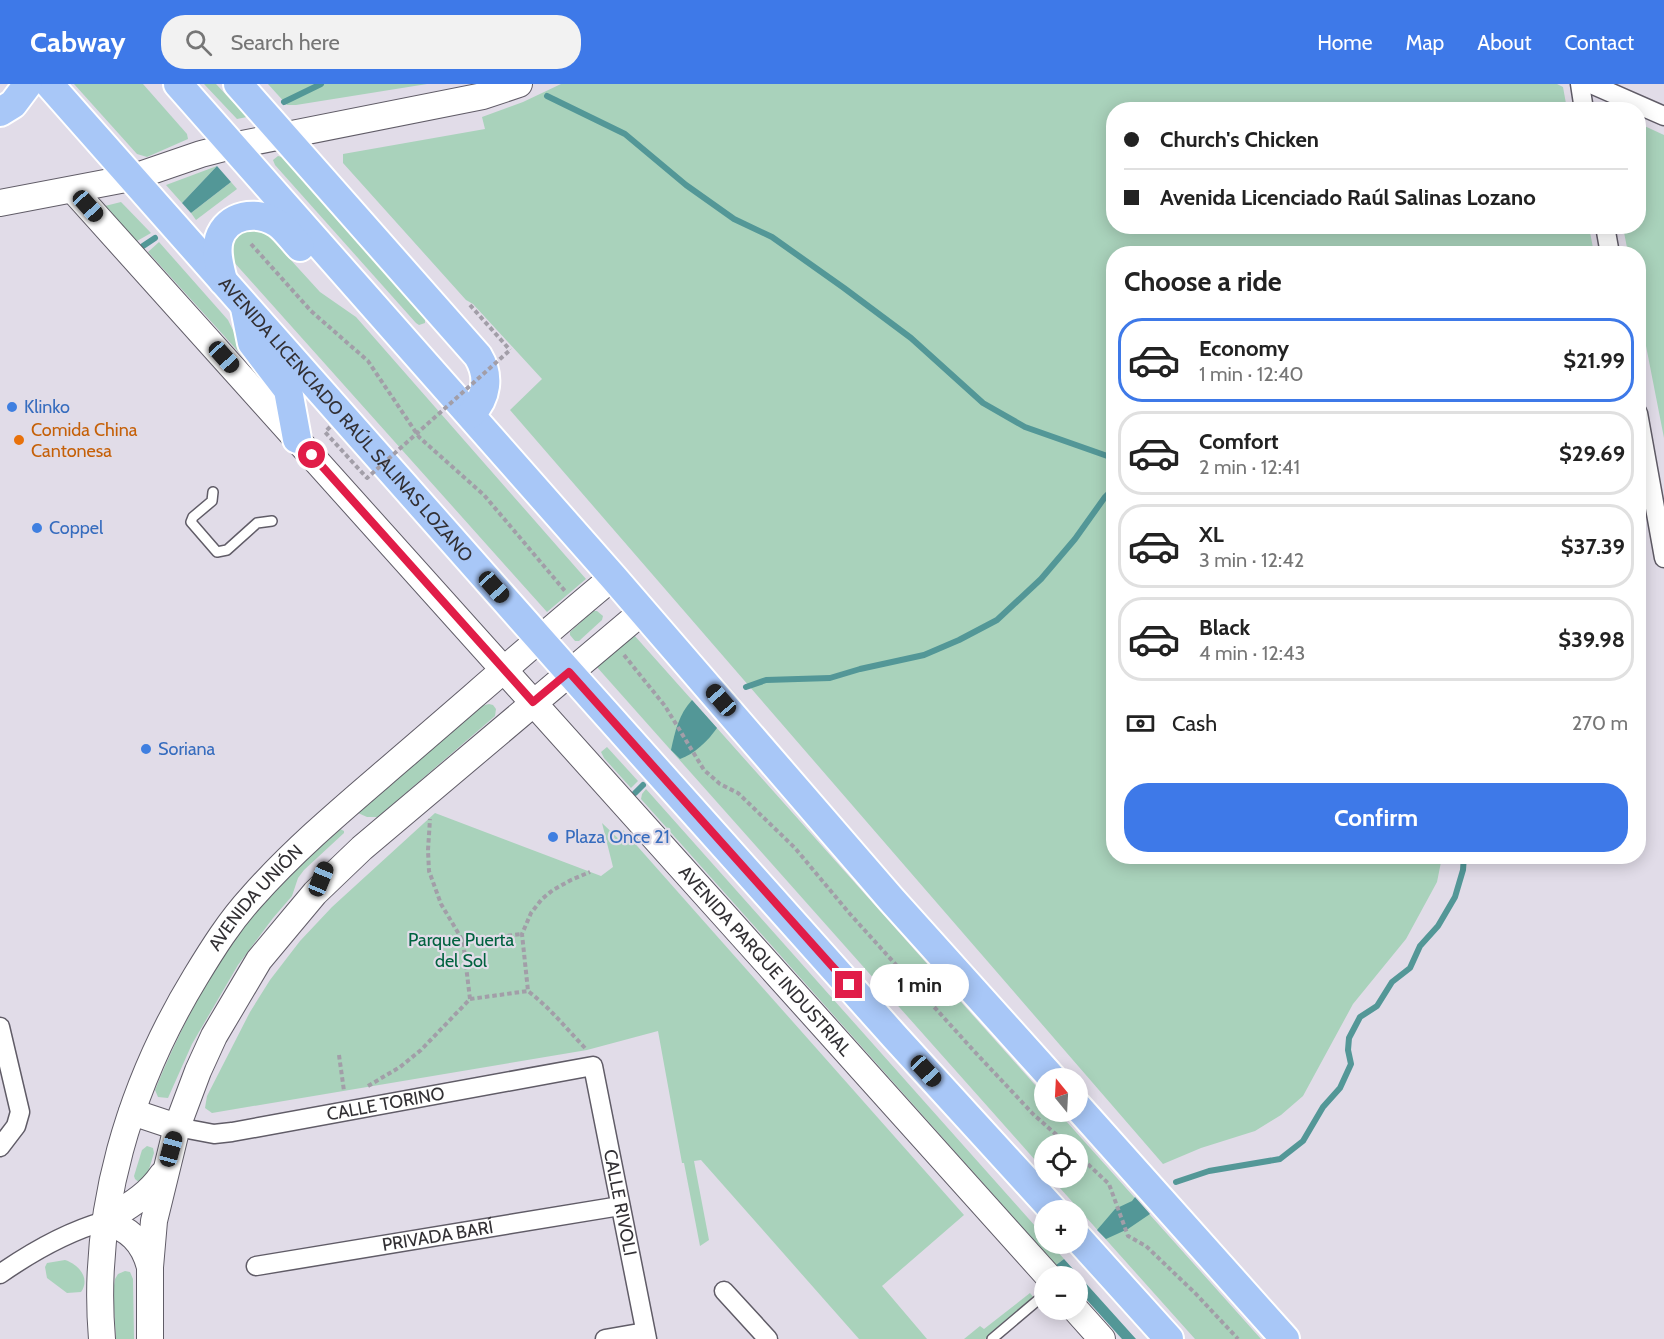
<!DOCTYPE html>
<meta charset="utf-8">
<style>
:root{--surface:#fff;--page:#f2f2f2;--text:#222;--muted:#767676;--line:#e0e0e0;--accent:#3e79e8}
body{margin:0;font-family:Cabin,sans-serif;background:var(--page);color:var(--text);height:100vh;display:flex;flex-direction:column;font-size:22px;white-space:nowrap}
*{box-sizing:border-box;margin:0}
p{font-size:20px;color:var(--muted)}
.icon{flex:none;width:33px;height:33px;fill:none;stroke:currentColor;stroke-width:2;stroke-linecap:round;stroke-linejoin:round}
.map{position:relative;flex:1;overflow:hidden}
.details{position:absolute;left:1106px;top:162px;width:540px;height:618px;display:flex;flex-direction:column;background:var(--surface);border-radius:24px;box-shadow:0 3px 15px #0003}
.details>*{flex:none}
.hud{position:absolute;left:1106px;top:18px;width:540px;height:132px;border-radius:24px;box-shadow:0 3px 15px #0003;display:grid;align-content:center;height:132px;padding:0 18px;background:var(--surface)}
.needle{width:39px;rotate:342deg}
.fabs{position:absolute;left:1034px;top:984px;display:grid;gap:12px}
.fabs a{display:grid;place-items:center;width:54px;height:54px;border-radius:50%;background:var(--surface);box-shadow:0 3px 15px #0003;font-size:30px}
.end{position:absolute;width:27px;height:27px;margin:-14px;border:8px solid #e11d48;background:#fff;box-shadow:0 0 0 3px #fff}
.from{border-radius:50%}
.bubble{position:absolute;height:42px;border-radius:21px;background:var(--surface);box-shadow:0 3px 15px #0003;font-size:20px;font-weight:700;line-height:42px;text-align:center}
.car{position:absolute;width:18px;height:36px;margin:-18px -9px;border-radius:8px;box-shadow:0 0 4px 2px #0007;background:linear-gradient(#222 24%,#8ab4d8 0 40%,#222 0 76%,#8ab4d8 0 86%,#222 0)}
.hud b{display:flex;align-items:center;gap:21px;height:57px;font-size:22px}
.hud b+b{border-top:2px solid var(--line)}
.hud i{width:15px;height:15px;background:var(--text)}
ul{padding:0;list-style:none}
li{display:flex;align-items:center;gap:18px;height:84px;margin:0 12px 9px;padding:0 6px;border:3px solid var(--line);border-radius:24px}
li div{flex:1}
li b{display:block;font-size:22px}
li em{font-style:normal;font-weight:700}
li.current{border-color:var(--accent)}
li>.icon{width:54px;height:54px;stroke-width:1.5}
h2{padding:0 18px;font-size:27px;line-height:72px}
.pay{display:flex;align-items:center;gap:15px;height:66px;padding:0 18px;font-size:22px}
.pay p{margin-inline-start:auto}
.button{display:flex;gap:12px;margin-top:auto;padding:12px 18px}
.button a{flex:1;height:69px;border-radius:24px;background:var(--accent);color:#fff;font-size:24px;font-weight:700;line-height:69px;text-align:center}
header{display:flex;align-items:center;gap:36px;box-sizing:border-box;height:84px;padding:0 30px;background:var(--accent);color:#fff}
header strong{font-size:28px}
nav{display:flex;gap:33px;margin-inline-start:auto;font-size:21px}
.search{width:420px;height:54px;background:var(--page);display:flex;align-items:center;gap:15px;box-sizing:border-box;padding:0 21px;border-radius:24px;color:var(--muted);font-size:22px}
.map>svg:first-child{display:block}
.green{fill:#a9d2bb}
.water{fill:#539797}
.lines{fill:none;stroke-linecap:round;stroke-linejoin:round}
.stream{stroke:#539797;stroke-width:6}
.lane-casing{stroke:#605c67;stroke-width:12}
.street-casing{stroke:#605c67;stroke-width:21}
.secondary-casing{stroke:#605c67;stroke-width:28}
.primary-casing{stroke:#fff;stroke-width:32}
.path{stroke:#a29ea8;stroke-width:4;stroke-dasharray:4.5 3;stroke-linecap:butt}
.lane{stroke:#fff;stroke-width:9}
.street{stroke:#fff;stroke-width:18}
.secondary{stroke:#fff;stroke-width:26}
.primary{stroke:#a8c7f7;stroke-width:28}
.path-bridge{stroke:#a29ea8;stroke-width:4;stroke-dasharray:4.5 3;stroke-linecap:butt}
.route{stroke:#e11d48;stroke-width:8}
.shop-dot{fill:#3f7fe0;stroke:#e1dce8;stroke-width:2}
.food-dot{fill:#e8710a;stroke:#e1dce8;stroke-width:2}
.labels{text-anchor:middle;stroke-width:4.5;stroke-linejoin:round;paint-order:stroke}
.shop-label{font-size:18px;fill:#366cbe;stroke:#e1dce8;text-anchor:start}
.street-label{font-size:18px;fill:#323034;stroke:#e1dce8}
.food-label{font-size:18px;fill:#c56008;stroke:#e1dce8;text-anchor:start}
.park-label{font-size:18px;fill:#00623f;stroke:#e1dce8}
</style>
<header>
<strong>Cabway</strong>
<div class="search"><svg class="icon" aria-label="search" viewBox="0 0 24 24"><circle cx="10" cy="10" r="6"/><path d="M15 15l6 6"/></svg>Search here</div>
<nav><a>Home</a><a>Map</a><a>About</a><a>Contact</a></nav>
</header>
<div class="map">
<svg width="1664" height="1255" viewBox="0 0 1664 1255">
<rect width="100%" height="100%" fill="#e1dce8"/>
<g class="green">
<polygon points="74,0 143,0 187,50 188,55 147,73 137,70"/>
<polygon points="204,0 216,0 247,33 237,35"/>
<polygon points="268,0 427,0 296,21 287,21"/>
<polygon points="561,0 1557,0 1563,3 1567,25 1113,26 1113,142 1589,143 1594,169 1113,170 1113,772 1442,773 1437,798 1406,855 1353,920 1303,1012 1281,1031 1255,1047 1201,1064 1163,1080 510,326 542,295 473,220 466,216 343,79 343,70 485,45 482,33 523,18"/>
<polygon points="1638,39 1664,51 1664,354 1638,221 1638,170 1628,169 1623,143 1638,142"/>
<polygon points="278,72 282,73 425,232 425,239 419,241 416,239 275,81 273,76"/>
<polygon points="217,82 182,119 166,101"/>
<polygon points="231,98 237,105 196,136 191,129"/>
<polygon points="121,118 151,149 137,157 105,122"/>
<path d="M 251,145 L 263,148 L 268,151 L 320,208 L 356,233 L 586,495 L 547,528 L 232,176 C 230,160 236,150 251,145 Z"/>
<polygon points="159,158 228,236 244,269 277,310 148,168"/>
<polygon points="593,527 597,527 603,532 602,536 579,557 575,557 570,551 570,548"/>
<polygon points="634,551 1044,1011 1044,1028 1058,1028 1261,1255 1195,1255 1051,1094 1077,1094 1077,1060 1044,1060 1044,1086 596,582"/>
<polygon points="489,620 493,621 496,625 495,632 378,733 367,733 358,729 481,622"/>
<polygon points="607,663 638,697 631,704 604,674 601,668"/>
<polygon points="646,705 1044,1152 1044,1160 1051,1160 1064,1175 1056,1181 641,715 642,710"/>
<polygon points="435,729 601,792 613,783 602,739 625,761 623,746 964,1131 882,1202 927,1255 859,1255 701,1076 694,1077 709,1156 700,1162 684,1079 682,1079 658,947 587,966 212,1029 205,1024 207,1012 250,928 270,896 300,857 332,823"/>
<path d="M 340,745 L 344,747 L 344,749 L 304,786 L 298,794 L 292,812 L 273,834 L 238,881 L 192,960 L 168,1014 L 158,1013 L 155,1006 C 184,935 221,865 273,809 C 294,786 317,766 340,745 Z"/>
<polygon points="147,1062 153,1064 154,1069 146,1095 140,1099 135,1095 134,1092 142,1066"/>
<path d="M 65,1176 C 78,1180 91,1194 81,1208 L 67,1209 L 47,1194 L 45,1183 L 47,1179 Z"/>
<polygon points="125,1187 130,1188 133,1195 134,1255 116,1255 113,1208 115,1195 118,1190"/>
<polygon points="1030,1209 1034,1214 985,1255 964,1255 980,1242 984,1245"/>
</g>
<g class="water">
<polygon points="217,82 231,98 191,129 182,119"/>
<path d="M 692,616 L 717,644 C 708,657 694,670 680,675 L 671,666 C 675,647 679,630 692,616 Z"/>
<polygon points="1135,1113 1150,1130 1128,1145 1106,1155 1097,1146 1115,1125 1132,1117"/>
<polygon points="1064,1175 1136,1255 1122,1255 1077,1205 1077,1192 1066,1192 1056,1181"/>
</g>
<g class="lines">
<g class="stream">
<polyline points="547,12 625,50 686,101 734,135 772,153 844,204 911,254 983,319 1025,343 1113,374"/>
<polyline points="284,18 321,0"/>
<polyline points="143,162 155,154"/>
<polyline points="746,603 766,596 830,594 860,585 924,571 959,556 997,536 1041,495 1075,455 1105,413 1113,405"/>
<polyline points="635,709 643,701"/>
<polyline points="1176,1098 1209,1087 1280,1075 1303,1057 1323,1023 1340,1004 1351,980 1348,966 1349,954 1360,933 1377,922 1392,898 1410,884 1420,862 1438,842 1455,813 1463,786 1464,772"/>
</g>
<defs>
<g id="lane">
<polyline points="213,408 212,417 193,433 191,438 217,468 227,466 257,439 272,437"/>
<polyline points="992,1255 1044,1211"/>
</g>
<g id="street">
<polyline points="1580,0 1584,26"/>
<polyline points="1591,0 1664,32"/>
<polyline points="1605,142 1610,170"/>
<polyline points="1638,329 1664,474"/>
<polyline points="0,943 20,1028 16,1042 0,1063"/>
<path id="s1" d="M 177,1043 L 214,1050 L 232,1048 L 593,982 L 647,1255"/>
<path id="s2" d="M 256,1182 L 620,1122"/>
<path d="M 0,1190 C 33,1167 66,1148 105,1137"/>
<polyline points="724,1207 768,1255"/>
<polyline points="605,1255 645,1248"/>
</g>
<g id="secondary">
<path id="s3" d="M 73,106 L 1048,1192"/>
<polyline points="0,119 131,94 201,70 232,62 483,12 519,0"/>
<polyline points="132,1028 177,1043"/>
<path d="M 105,1137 C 127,1123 148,1112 162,1091"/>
<path d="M 105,1137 C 129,1145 143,1157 150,1183"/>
<polyline points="1076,1226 1102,1255"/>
<path id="s4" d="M 102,1255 C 91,1127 130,1000 196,892 C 213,864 230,837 252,813 C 298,761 352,717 404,672 C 474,612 543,551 613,493"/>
<polyline points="150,1255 150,1183 154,1137 177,1043 198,987 214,952 259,876 315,809 362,764 643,527"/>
</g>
<g id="primary">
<path id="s5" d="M 49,0 L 569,588 L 895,953 L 1053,1126"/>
<polyline points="178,0 613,493 891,815 1052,994"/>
<path d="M 238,0 L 478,272 C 490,292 487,313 471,330"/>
<polyline points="0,28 13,20 28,0"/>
<path d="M 223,197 C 220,184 215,169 219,155 C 227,130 257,126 277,139 C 286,145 293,156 300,163"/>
<polyline points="245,224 252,259 288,306 297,355"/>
<polyline points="1077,1022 1285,1255"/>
<polyline points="1077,1153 1169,1255"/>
</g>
</defs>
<use href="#lane" class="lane-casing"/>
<use href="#street" class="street-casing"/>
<use href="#secondary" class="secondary-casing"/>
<use href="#primary" class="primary-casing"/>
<g class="path">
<polyline points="251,160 311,227 368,277 419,353 484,411 565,507"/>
<polyline points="470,221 510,266"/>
<polyline points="624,571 665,622 704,686 720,700 738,709 795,764 850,830 974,967 1034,1031 1067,1060"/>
<polyline points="463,857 522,850"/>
<polyline points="470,915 528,907"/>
<path d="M 585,964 C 566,944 550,924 528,907 L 522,850 L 531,829 L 542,815 L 553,806 L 571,796 L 590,788"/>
<polyline points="339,971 344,1007"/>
<polyline points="368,1002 400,983 421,966 470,915 463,857 441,820 429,787 428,766 430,735"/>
<polyline points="1077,1070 1109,1100 1128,1152 1146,1162 1196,1210 1238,1255"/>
</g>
<use href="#lane" class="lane"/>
<use href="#street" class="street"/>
<use href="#secondary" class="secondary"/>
<use href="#primary" class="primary"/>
<polyline class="path-bridge" points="330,343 325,348 367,394 510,266"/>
</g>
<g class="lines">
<polyline class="route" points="312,371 533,618 569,588 849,901"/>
</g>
<g class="shop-dot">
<circle cx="12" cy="323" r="6"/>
<circle cx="37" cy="444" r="6"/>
<circle cx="146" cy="665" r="6"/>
<circle cx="553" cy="753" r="6"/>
</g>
<circle class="food-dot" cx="19" cy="356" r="6"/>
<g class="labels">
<g class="shop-label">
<text x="24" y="329">Klinko</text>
<text x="49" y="450">Coppel</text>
<text x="158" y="671">Soriana</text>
<text x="565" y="759">Plaza Once 21</text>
</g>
<g class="street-label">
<text dy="6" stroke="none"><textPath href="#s5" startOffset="448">AVENIDA LICENCIADO RAÚL SALINAS LOZANO</textPath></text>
<text dy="6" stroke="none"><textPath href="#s4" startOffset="480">AVENIDA UNIÓN</textPath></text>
<text dy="6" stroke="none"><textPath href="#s3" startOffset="1036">AVENIDA PARQUE INDUSTRIAL</textPath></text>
<text dy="6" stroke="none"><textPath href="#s1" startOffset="212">CALLE TORINO</textPath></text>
<text dy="6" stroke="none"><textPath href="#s1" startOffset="562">CALLE RIVOLI</textPath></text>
<text dy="6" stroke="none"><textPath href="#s2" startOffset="184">PRIVADA BARÍ</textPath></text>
</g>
<g class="food-label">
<text x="31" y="352">Comida China<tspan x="31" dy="21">Cantonesa</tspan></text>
</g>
<g class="park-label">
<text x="461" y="862">Parque Puerta<tspan x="461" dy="21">del Sol</tspan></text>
</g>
</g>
</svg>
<div class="fabs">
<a><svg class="needle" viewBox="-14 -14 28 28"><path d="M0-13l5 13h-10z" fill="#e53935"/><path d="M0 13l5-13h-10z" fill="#767676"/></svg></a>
<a><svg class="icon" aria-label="locate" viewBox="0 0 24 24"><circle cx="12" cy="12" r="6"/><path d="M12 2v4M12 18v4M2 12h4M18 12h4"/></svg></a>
<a>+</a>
<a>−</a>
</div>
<i class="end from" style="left:312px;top:371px"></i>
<i class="end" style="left:849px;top:901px"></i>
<div class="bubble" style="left:870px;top:880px;width:99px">1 min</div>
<i class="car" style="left:88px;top:122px;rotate:138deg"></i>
<i class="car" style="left:224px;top:273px;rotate:138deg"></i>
<i class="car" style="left:494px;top:503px;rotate:138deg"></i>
<i class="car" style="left:721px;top:616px;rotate:319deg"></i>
<i class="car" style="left:321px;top:795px;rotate:22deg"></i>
<i class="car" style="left:926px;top:987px;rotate:137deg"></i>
<i class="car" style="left:171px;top:1065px;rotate:15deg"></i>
<div class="hud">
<b><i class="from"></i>Church's Chicken</b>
<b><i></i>Avenida Licenciado Raúl Salinas Lozano</b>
</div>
<section class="details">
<h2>Choose a ride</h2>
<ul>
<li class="current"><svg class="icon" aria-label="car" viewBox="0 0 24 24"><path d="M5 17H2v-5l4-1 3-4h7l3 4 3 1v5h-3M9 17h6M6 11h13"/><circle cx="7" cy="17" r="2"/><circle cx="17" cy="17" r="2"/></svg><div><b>Economy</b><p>1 min · 12:40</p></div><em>$21.99</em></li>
<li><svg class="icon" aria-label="car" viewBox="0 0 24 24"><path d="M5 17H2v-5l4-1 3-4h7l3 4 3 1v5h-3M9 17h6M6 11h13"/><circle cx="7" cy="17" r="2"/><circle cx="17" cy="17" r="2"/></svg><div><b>Comfort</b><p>2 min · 12:41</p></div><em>$29.69</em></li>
<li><svg class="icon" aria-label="car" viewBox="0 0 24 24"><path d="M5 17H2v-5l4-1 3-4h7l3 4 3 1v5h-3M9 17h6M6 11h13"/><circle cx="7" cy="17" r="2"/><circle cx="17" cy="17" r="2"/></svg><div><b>XL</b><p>3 min · 12:42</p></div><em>$37.39</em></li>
<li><svg class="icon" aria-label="car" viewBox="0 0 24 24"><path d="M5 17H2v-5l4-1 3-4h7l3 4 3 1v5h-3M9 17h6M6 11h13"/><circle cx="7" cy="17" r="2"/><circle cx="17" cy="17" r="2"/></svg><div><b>Black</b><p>4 min · 12:43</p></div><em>$39.98</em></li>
</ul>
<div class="pay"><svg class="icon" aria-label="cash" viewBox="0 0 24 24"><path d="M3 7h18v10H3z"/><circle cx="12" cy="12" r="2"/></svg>Cash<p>270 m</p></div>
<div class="button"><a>Confirm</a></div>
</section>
</div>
